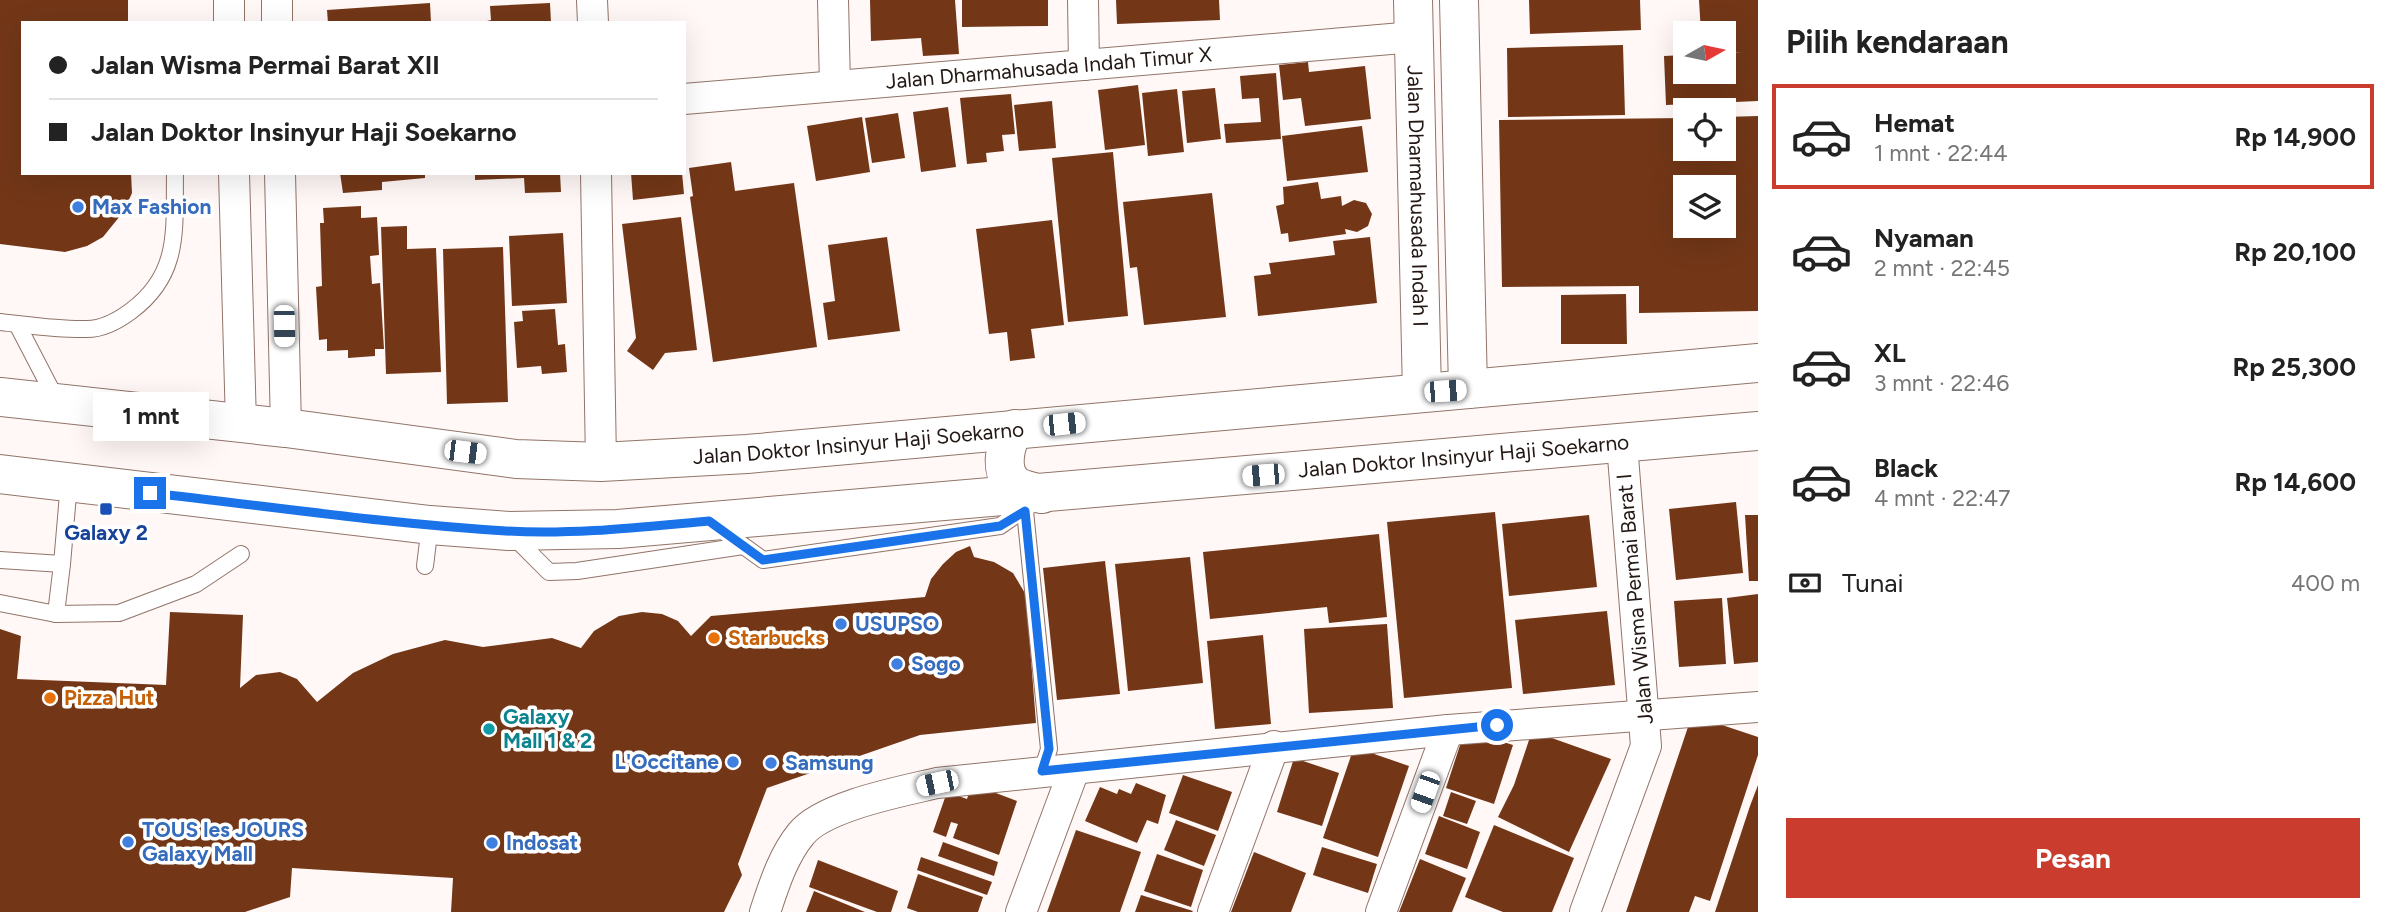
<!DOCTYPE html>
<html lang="id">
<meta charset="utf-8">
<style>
:root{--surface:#fff;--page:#f6f6f6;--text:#222;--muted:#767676;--line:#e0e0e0;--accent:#c93c2e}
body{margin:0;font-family:Figtree,sans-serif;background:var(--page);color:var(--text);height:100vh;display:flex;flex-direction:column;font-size:26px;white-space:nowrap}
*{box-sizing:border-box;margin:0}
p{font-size:23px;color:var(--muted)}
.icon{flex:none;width:38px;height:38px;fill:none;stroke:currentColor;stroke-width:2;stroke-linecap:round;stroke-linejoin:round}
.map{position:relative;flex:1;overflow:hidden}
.sheet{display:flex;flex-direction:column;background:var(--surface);width:630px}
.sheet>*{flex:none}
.guide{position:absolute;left:21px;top:21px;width:665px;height:154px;border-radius:0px;box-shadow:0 7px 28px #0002;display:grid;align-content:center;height:154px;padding:0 28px;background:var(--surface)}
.needle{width:46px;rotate:81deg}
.tools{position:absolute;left:1673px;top:21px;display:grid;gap:14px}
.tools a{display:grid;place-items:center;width:63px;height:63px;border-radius:0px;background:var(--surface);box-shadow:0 7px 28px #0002;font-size:35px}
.end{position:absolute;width:32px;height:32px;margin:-16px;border:9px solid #1a73e8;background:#fff;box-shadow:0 0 0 4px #fff}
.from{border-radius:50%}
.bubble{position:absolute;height:49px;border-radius:0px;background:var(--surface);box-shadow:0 7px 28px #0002;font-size:23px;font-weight:700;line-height:49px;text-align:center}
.car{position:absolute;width:21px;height:42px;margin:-21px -10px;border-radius:9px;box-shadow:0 0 5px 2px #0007;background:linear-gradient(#fff 24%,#345 0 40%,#fff 0 76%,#345 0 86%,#fff 0)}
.guide b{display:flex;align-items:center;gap:24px;height:66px;font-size:26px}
.guide b+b{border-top:2px solid var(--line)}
.guide i{width:18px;height:18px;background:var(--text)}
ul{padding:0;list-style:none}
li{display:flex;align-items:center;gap:21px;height:105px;margin:0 14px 10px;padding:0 14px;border:4px solid transparent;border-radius:0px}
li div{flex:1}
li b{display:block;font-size:26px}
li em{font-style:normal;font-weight:700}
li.active{border-color:var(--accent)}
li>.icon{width:63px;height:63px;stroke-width:1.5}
h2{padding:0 28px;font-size:32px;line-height:84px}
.pay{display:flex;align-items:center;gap:18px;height:77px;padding:0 28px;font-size:26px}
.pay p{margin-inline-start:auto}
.button{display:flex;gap:14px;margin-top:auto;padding:14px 28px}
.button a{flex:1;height:80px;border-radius:0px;background:var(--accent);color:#fff;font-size:28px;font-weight:700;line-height:80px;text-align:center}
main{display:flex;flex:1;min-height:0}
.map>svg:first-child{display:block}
.building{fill:#733718;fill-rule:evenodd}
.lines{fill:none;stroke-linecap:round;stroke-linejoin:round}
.lane-casing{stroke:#917469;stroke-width:18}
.street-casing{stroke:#917469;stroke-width:32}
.secondary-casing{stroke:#917469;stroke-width:40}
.primary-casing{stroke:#917469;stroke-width:40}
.lane{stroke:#fff;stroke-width:16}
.street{stroke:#fff;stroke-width:30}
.secondary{stroke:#fff;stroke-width:38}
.primary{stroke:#fff;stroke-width:38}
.route{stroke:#1a73e8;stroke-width:9}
.shop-dot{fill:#3f7fe0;stroke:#fff;stroke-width:2.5}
.transit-dot{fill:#1a4fb4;stroke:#fff;stroke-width:2.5}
.food-dot{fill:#e8710a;stroke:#fff;stroke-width:2.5}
.culture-dot{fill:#0f9aa8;stroke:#fff;stroke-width:2.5}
.labels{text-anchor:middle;stroke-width:7;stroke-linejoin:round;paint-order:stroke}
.street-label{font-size:21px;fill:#231814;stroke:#fff}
.shop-label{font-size:21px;font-weight:bold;fill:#366cbe;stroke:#fff;text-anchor:start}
.transit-label{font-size:21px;font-weight:bold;fill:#164399;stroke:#fff}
.food-label{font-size:21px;font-weight:bold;fill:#c56008;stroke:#fff;text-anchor:start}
.culture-label{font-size:21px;font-weight:bold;fill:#0d838f;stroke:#fff;text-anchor:start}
</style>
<main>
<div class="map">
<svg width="1758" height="912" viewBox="0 0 1758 912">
<rect width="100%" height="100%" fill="#fff8f6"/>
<g class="building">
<polygon points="0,0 128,0 128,23 23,23 23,173 131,173 132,193 124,211 103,237 87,246 65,252 0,244"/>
<polygon points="870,0 955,0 959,54 923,56 921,38 871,41"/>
<polygon points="962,0 1048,0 1048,26 962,27"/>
<polygon points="1116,0 1219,0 1220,20 1117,24"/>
<polygon points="1529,0 1640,0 1641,30 1530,34"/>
<polygon points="1699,0 1758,0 1758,101 1666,105 1664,56 1685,55 1685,72 1724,72 1724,53 1741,52 1724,52 1724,33 1701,33"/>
<polygon points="430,3 431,23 328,23 327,10"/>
<polygon points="550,3 551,23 479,23 491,20 490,6"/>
<polygon points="1623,45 1625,115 1508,117 1507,48"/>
<polygon points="1308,62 1309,72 1365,66 1371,119 1305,126 1301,98 1283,100 1279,65"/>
<polygon points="1276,73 1281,139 1226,143 1224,124 1261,122 1259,98 1242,99 1240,76"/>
<polygon points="1138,85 1145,145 1105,150 1098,90"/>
<polygon points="1215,88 1221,139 1187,143 1182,91"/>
<polygon points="1177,89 1184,152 1148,156 1142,93"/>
<polygon points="1011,94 1015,134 1002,135 1004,151 986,153 987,162 967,164 960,98"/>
<polygon points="1052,101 1056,148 1019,151 1014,105"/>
<polygon points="948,107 956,167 921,172 913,112"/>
<polygon points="898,113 905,158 872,163 865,118"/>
<path d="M 1758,116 L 1758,311 L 1639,313 L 1639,286 L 1502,287 L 1499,120 L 1685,118 L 1685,149 L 1724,149 L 1724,117 ZM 1685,187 L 1724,187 L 1724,226 L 1685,226 Z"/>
<polygon points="862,117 870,172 816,181 807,126"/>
<polygon points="1362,126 1368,172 1287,181 1282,136"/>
<polygon points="1113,152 1128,316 1068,322 1052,158"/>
<polygon points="731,162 735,191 794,183 817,347 713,362 690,197 693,196 689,168"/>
<polygon points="340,173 425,173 425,178 382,182 382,190 343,193"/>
<polygon points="475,173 560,173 561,192 525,193 524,178 475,180"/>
<polygon points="631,173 682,173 684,194 633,200"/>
<polygon points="1318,182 1321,199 1341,196 1342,206 1354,200 1366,203 1372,214 1368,226 1357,232 1345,229 1346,234 1289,242 1288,233 1281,234 1276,206 1284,204 1283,187"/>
<polygon points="1212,193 1226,317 1144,325 1137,267 1130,268 1123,202"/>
<polygon points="361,206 361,218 377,217 379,255 370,256 372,284 380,283 384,349 375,349 375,356 348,358 348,350 327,351 327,339 319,340 316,287 322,286 320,223 324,223 323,208"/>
<polygon points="681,217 697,350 665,353 653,370 627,351 636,338 622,224"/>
<polygon points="1052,220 1064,325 1031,329 1035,358 1010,361 1007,332 989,334 976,229"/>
<polygon points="407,226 407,249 436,248 441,372 386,374 381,227"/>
<polygon points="563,233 567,303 512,306 509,236"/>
<polygon points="887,237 900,331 828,340 823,303 835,301 828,245"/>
<polygon points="1370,237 1377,303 1258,316 1254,276 1271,274 1269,263 1335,255 1333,241"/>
<polygon points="503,247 508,402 447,404 443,249"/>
<polygon points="1626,294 1627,344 1561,344 1561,295"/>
<polygon points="555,309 558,345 565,344 567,372 542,374 541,366 517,368 514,322 523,321 522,311"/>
<polygon points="1736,502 1743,573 1676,580 1669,509"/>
<polygon points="1495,512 1512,688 1404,698 1387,522"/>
<polygon points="1589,515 1597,587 1509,596 1502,524"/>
<polygon points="1745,515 1758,515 1758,581 1749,581"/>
<polygon points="1379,534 1387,617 1329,623 1327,607 1210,619 1203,552"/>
<polygon points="970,546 974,557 994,562 1013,573 1026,595 1036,723 920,735 767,788 738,864 742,875 724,912 451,912 453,878 292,868 290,897 245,912 0,912 0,629 21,636 17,679 166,685 170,612 243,615 240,688 256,675 280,672 297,679 317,702 353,673 393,654 445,640 483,647 552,638 581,648 594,631 619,616 642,612 662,614 678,621 691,636 711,616 925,597 931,579 943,564 956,552"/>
<polygon points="1190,557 1203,683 1128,691 1115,564"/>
<polygon points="1105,561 1120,694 1057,700 1043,568"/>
<polygon points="1758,594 1758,662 1734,664 1727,598"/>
<polygon points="1722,598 1726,664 1679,667 1674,601"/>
<polygon points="1607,611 1615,685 1523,694 1515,620"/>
<polygon points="1387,624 1393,708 1309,713 1304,629"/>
<polygon points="1263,635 1271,724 1215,729 1207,641"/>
<polygon points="1692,715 1758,737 1758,755 1710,901 1695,896 1689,912 1626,912"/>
<polygon points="1465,730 1513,745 1494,804 1446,788"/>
<polygon points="1532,731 1611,759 1569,852 1498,817 1514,785"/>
<polygon points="1354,747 1409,766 1378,857 1323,838"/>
<polygon points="1294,758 1339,773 1322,826 1277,812"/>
<polygon points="1183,775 1232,792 1218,831 1169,813"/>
<polygon points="1136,783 1166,795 1158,824 1147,820 1137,843 1085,821 1100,787 1117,794 1119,789 1131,794"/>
<polygon points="972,784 1017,801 999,855 953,838 958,824 951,822 946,837 933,832 947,792 967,799"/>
<polygon points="1758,785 1758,912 1715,912 1750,806"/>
<polygon points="1451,792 1476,801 1467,824 1443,816"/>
<polygon points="1439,816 1480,832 1467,869 1425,854"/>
<polygon points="1176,820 1216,835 1204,866 1164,850"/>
<polygon points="1494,825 1574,858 1552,912 1503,912 1465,897"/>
<polygon points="1076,830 1141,852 1120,912 1047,912"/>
<polygon points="943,842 998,862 994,876 938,856"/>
<polygon points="1322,847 1377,864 1368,893 1313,875"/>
<polygon points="1254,852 1306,873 1291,912 1231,912"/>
<polygon points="1157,854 1203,870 1191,907 1144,891"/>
<polygon points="921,857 992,882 987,895 917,870"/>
<polygon points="1420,859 1466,878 1452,912 1399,912"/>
<polygon points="818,860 898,891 891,912 877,912 809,887"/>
<polygon points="918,874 983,897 978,912 918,912 907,908"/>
<polygon points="814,891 865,912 806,912"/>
<polygon points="1141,895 1193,911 1192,912 1135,912"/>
</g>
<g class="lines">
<defs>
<g id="lane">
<path d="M 0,322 C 28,325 59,330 87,329 C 102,329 119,320 131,311 C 181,274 174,229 175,173"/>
<polyline points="17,324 56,399"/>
<polyline points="1025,511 1049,749 1042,771"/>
<polyline points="716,526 763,560 1000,526 1036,501"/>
<polyline points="511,534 549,572 577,571 743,546"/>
<polyline points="0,560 62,564 56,614 0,603"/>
<polyline points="62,564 69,483"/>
<polyline points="425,566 430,525"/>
<polyline points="56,614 119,613 196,584 241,554"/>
</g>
<g id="street">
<polyline points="229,0 229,23"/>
<polyline points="277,0 277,23"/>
<polyline points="592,0 593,23"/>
<polyline points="833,0 835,86"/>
<polyline points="1083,0 1084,65"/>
<path id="s1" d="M 684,99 L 1414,37"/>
<polyline points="234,173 241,424"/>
<polyline points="280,173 286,428"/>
<polyline points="596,173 601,462"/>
<path d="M 765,912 C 774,885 783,856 801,834 C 823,806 903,791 937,783 L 1448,730 L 1758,707"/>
<polyline points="1021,912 1074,770"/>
<polyline points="1213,912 1274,746"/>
<polyline points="1381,912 1448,730"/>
<polyline points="1585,912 1646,746 1622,444"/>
</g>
<g id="secondary">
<path id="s2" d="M 1413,0 L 1422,393"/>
<polyline points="1459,0 1468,389"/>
</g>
<g id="primary">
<path id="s3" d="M 0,397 L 286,428 L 516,459 L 601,462 L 747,454 L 1758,363"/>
<path d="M 1015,429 C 1005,443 998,472 1015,485 C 1022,490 1034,492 1042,494"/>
<path id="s4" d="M 0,474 L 430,525 L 509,531 L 618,529 L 1758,431"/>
</g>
</defs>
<use href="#lane" class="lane-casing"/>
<use href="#street" class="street-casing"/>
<use href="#secondary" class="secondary-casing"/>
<use href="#primary" class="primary-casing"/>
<use href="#lane" class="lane"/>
<use href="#street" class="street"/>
<use href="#secondary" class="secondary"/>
<use href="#primary" class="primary"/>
</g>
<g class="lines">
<path class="route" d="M 150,493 C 269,506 387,524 506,531 C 573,535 642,527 709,521 L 763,560 L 1000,526 L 1025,511 L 1049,749 L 1042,771 L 1497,725"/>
</g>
<g class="shop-dot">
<circle cx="78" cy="207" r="7"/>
<circle cx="841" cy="624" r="7"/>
<circle cx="897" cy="664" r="7"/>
<circle cx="733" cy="762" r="7"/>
<circle cx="771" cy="763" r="7"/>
<circle cx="128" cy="842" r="7"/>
<circle cx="492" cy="843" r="7"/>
</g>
<rect class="transit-dot" x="99" y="502" width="14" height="14" rx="3.5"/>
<g class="food-dot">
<circle cx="714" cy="638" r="7"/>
<circle cx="50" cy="698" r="7"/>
</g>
<circle class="culture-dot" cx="489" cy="729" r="7"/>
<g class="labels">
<g class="street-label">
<text dy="7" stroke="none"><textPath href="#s1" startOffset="366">Jalan Dharmahusada Indah Timur X</textPath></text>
<text dy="7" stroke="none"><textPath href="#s2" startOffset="196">Jalan Dharmahusada Indah I</textPath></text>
<text dy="7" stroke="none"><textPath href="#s3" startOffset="863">Jalan Doktor Insinyur Haji Soekarno</textPath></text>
<text dy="7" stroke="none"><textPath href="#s4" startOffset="1470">Jalan Doktor Insinyur Haji Soekarno</textPath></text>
<text transform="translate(1635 599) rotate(-95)" y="7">Jalan Wisma Permai Barat I</text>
</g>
<g class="shop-label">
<text x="92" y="214">Max Fashion</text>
<text x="855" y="631">USUPSO</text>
<text x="911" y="671">Sogo</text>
<text x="719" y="769" text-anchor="end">L'Occitane</text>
<text x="785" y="770">Samsung</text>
<text x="142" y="837">TOUS les JOURS<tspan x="142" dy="24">Galaxy Mall</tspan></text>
<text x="506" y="850">Indosat</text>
</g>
<g class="transit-label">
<text x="106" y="540">Galaxy 2</text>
</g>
<g class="food-label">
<text x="728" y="645">Starbucks</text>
<text x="64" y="705">Pizza Hut</text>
</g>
<g class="culture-label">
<text x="503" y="724">Galaxy<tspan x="503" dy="24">Mall 1 &amp; 2</tspan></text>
</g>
</g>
</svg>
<div class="tools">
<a><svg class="needle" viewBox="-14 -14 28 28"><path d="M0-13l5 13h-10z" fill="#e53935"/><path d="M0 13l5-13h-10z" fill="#767676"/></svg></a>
<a><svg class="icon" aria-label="locate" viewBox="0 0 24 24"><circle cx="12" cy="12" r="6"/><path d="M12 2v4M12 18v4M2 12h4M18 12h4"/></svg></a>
<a><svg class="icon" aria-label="layers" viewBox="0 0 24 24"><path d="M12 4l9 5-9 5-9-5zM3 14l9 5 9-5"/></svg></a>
</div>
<i class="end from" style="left:1497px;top:725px"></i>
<i class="end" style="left:150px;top:493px"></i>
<div class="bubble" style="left:93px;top:392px;width:116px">1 mnt</div>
<i class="car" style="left:284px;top:326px;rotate:179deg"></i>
<i class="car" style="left:1445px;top:391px;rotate:86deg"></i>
<i class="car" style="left:1064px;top:424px;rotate:84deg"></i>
<i class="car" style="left:465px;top:452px;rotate:97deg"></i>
<i class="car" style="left:1263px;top:475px;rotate:265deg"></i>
<i class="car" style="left:937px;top:783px;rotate:258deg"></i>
<i class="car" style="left:1425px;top:792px;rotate:200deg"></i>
<div class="guide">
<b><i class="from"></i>Jalan Wisma Permai Barat XII</b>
<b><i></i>Jalan Doktor Insinyur Haji Soekarno</b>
</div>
</div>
<section class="sheet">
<h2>Pilih kendaraan</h2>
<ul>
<li class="active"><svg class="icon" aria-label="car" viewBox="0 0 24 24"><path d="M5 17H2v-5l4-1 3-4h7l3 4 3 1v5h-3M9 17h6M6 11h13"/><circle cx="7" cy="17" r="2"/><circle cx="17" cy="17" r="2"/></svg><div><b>Hemat</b><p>1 mnt · 22:44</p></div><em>Rp 14,900</em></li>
<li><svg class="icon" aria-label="car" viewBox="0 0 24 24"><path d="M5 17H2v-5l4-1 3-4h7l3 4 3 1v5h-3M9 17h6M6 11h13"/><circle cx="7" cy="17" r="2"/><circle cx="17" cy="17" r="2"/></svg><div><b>Nyaman</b><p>2 mnt · 22:45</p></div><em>Rp 20,100</em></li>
<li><svg class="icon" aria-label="car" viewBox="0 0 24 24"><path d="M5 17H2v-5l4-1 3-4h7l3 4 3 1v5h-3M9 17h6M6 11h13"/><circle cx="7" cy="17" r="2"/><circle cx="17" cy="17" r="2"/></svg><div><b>XL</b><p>3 mnt · 22:46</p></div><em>Rp 25,300</em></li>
<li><svg class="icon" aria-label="car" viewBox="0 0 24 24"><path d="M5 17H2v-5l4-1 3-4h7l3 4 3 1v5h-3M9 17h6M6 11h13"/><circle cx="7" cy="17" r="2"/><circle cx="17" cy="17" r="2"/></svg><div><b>Black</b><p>4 mnt · 22:47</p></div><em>Rp 14,600</em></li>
</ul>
<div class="pay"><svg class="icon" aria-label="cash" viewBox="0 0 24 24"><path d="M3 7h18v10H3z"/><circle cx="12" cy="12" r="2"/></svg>Tunai<p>400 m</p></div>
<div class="button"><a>Pesan</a></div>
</section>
</main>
